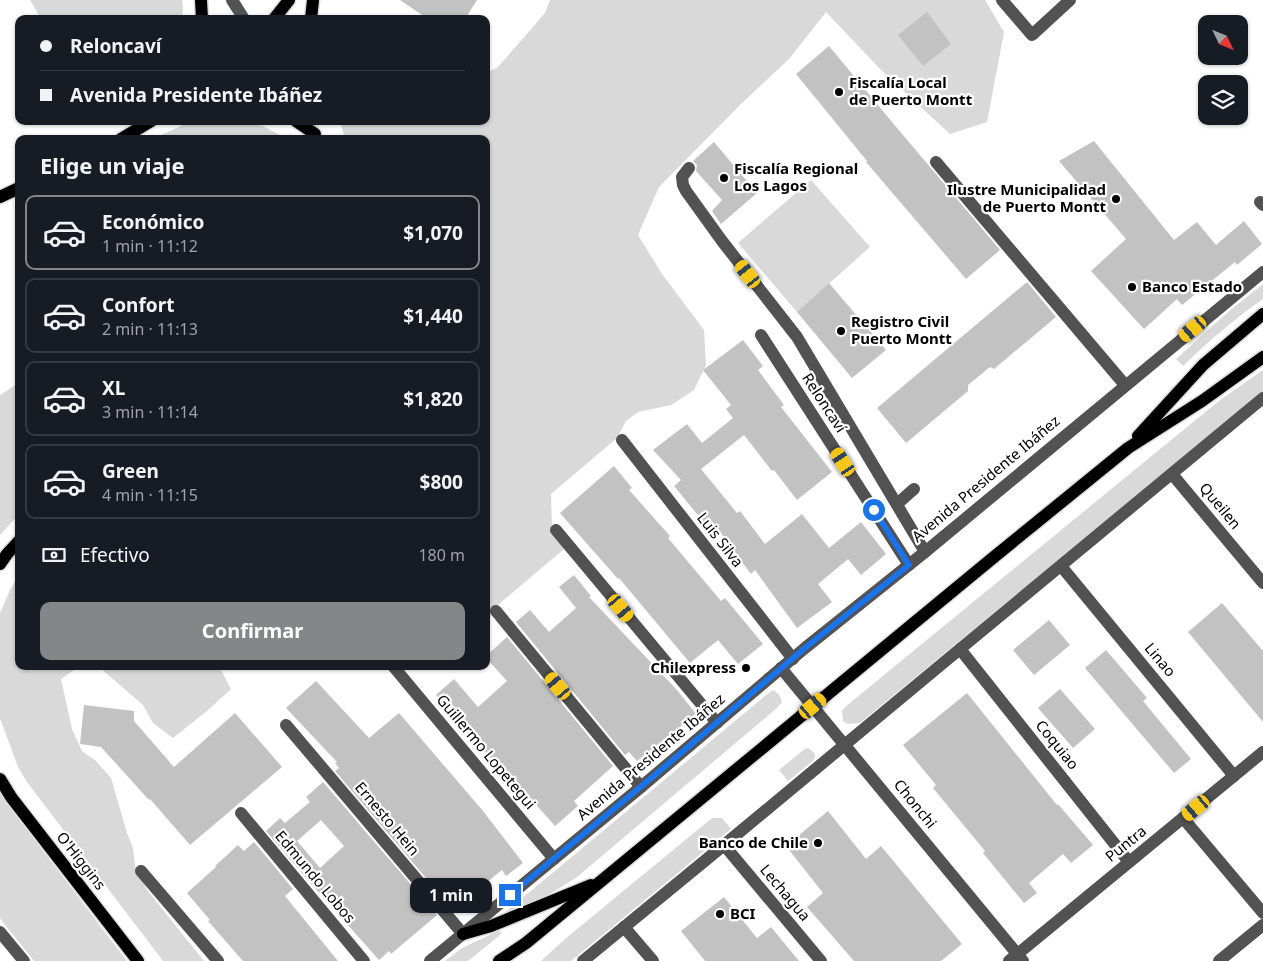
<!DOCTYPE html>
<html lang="es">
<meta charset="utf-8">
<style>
:root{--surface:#171b24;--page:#242831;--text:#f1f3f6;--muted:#9ea1a6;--line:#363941;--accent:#858687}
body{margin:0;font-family:"Noto Sans",sans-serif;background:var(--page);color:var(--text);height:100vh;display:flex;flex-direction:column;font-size:19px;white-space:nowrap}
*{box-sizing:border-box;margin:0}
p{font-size:16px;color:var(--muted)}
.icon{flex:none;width:28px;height:28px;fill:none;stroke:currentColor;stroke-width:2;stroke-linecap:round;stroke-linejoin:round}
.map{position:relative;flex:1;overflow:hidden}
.side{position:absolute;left:15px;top:135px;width:475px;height:535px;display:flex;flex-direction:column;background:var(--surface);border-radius:10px;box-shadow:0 1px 4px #0004}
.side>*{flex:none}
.hud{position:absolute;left:15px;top:15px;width:475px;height:110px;border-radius:10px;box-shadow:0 1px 4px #0004;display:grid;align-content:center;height:110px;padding:0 25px;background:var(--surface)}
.needle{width:32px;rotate:133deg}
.buttons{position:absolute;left:1198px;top:15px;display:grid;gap:10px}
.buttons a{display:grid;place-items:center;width:50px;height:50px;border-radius:10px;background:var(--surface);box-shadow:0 1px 4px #0004;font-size:25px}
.end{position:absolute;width:22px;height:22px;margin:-11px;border:6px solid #1a73e8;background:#fff;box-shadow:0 0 0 2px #fff}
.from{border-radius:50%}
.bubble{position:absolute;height:35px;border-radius:10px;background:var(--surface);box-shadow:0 1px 4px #0004;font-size:16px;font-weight:700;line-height:35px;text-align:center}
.car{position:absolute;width:15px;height:30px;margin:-15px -8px;border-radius:6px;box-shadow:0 0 4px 1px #0007;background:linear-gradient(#f5c518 24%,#345 0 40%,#f5c518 0 76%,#345 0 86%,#f5c518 0)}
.hud b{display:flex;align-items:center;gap:18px;height:48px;font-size:19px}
.hud b+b{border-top:1px solid var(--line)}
.hud i{width:12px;height:12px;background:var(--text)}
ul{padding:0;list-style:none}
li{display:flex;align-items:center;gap:15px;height:75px;margin:0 10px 8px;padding:0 15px;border:2px solid var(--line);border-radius:10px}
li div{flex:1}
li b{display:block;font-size:19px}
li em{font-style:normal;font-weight:700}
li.current{border-color:var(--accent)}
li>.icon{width:45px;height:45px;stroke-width:1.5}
h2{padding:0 25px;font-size:22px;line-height:60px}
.pay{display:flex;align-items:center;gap:12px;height:55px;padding:0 25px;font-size:19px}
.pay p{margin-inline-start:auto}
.button{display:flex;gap:10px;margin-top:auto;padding:10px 25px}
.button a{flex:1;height:58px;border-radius:10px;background:var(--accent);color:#fff;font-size:20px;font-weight:700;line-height:58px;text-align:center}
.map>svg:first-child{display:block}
.green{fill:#d9d9d9}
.building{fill:#c2c2c2;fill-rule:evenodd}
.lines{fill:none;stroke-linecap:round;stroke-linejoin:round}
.major-casing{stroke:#dbdbdb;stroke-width:15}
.minor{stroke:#525252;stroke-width:12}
.major{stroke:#000;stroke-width:12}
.route{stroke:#1a73e8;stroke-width:6}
.poi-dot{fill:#000;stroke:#fff;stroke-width:2}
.labels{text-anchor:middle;stroke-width:4.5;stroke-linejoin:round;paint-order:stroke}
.poi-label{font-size:15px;font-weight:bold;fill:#000;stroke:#fff;text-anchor:start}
.street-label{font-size:15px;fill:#000;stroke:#fff}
</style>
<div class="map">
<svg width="1263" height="961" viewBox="0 0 1263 961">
<rect width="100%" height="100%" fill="#fff"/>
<g class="green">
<polygon points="30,0 182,0 183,7 182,19 41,19"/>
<polygon points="550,0 985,0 1004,32 987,122 950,134 881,70 826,12 789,59 740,105 659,187 638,235 662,274 704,330 706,365 694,390 671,405 638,412 626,421 617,438 551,494 552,529 564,549 492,610 491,617 486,621 486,139 345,139 340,121 486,121 486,73 498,67 545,13"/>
<polygon points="199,121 243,121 263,126 287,139 153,139 183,125"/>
<polygon points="811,180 870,247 797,312 738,243"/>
<path d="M 1263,284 L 1263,299 C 1234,319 1209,341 1183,366 L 1176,359 L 1228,312 Z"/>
<polygon points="1263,370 1263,391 860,723 848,724 843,721 842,711 845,707 1176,436 1220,400"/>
<polygon points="19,383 19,514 0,535 0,395"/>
<polygon points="19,575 19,666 221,666 221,670 231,689 207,711 173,738 153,723 143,705 99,667 77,668 61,679 72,729 82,751 96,761 111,778 127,833 133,848 135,866 147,890 204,961 163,961 27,782 18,767 0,718 0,613 10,590"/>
<path d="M 774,690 L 780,696 L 782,702 L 777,708 L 577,877 C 554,892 529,907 502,915 L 771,691 Z"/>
<polygon points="806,748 810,749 815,754 814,760 788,781 779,770"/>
<polygon points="0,793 5,801 127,961 34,961 2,921 0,918"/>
<polygon points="712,818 722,818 731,829 571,961 541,961 565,939"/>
<polygon points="498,931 502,932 499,936 468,961 445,961 462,948"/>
</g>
<g class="building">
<polygon points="400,0 477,0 465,19 428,19"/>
<polygon points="927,12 951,44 923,66 898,35"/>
<polygon points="829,46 892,122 1000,250 966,279 866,162 867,161 796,74"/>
<polygon points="1094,141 1174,240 1197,222 1216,245 1244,221 1262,244 1237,265 1235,262 1182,305 1177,299 1144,329 1091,271 1126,239 1059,161"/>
<polygon points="714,142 757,193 721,224 712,211 722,200 696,171 697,165 693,161"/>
<polygon points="1027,282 1056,317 994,369 990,367 968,385 968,391 906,443 877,408"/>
<polygon points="829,283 886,350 852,378 797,312"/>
<polygon points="743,340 763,366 758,370 784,405 781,407 832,472 797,500 774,470 772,471 744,435 701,469 737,513 740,511 765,544 802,514 829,548 861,522 886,554 861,575 848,559 818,584 832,602 797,628 755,570 751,574 712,521 706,525 674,486 681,480 653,450 687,424 702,443 733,418 726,409 731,405 703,370"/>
<polygon points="614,466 632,488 629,490 670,536 668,538 721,601 725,598 763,644 738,664 718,640 690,663 619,578 618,579 560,513"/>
<polygon points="574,575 591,596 589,597 677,690 696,714 637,761 629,752 625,755 516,622 530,610 549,632 576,608 559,587"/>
<polygon points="1222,603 1263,651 1263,722 1188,632"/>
<polygon points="1049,620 1070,645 1034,675 1013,650"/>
<polygon points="507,637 613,766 574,801 578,806 555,826 517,783 514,785 436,695 454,679 478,707 507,681 486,658 486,656"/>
<polygon points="1106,650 1147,698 1143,701 1191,759 1174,773 1085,668"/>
<polygon points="316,681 369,738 399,713 483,811 523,863 506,876 502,870 460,904 456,899 449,905 335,771 339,768 335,763 337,762 286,708"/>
<polygon points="1060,689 1095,729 1073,748 1038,708"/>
<polygon points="967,693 1057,805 1058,804 1093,845 1071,863 1063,854 1029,883 1037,893 1024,903 983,853 985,851 933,788 936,785 903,745"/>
<polygon points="84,705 134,711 134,721 174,767 235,713 282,767 190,845 150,799 149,800 101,747 80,744"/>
<path d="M 323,782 L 437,915 L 391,954 L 389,951 L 379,960 L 306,878 L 266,831 L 280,818 L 285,823 L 310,802 L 306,797 ZM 321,820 L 344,846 L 320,868 L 297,841 Z"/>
<polygon points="828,811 866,859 881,846 962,944 941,961 854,961 807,907 823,893 786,846"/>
<polygon points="254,842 293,889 285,896 338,961 243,961 208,921 210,920 187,893 216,867 215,866 238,845 244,851"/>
<polygon points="724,897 757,938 771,927 799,961 705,961 681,931"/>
</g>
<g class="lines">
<defs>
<g id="major">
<polyline points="201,0 202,19"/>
<polyline points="274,19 289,0"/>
<polyline points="311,19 313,0"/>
<polyline points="296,121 315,134"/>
<polyline points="121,139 151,121"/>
<polyline points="0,197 19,188"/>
<polyline points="1138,436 1203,365 1263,314"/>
<polyline points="0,564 7,554 19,541"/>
<polyline points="0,779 11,797 138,961"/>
<polyline points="463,934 491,926 591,885"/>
<polyline points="499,961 526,943 994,557 1128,448 1202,401 1263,357"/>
</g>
</defs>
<use href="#major" class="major-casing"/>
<g class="minor">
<polyline points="232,0 244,19"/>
<polyline points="1002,0 1032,35 1070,0"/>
<polyline points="936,162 1125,385"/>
<polyline points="689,168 682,177 683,185 686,191 722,241 797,337 925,552"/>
<polyline points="1260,202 1263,205"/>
<polyline points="761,335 909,565"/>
<polyline points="622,440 793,659"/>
<polyline points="1172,474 1263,583"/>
<polyline points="897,504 914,489"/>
<polyline points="556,530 717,723"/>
<polyline points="1061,566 1234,776"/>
<polyline points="496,611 641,787"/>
<polyline points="960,649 1129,862"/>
<polyline points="393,666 554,859"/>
<polyline points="781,668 1023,961"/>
<polyline points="286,725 463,934"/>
<polyline points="241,813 364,961"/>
<polyline points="1183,818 1263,913"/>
<polyline points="724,845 821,961"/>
<polyline points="141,871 218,961"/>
<polyline points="624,927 653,961"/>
<polyline points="0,932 24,961"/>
<polyline points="430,961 641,787 805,648 925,552 1263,272"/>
<polyline points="583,961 724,845 960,649 1263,398"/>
<polyline points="1009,961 1263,752"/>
<polyline points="1219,961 1263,925"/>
</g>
<use href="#major" class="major"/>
</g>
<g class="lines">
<polyline class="route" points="510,895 656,774 805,648 909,565 874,510"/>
</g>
<g class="poi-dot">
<circle cx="839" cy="92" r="5"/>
<circle cx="724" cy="178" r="5"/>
<circle cx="1116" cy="199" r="5"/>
<circle cx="1132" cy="287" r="5"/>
<circle cx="841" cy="331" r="5"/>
<circle cx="746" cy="668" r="5"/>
<circle cx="818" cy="843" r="5"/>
<circle cx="720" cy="914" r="5"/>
</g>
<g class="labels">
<g class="poi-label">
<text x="849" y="88">Fiscalía Local<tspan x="849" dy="17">de Puerto Montt</tspan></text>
<text x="734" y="174">Fiscalía Regional<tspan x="734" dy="17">Los Lagos</tspan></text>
<text x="1106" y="195" text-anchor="end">Ilustre Municipalidad<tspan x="1106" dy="17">de Puerto Montt</tspan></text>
<text x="1142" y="292">Banco Estado</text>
<text x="851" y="327">Registro Civil<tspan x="851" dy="17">Puerto Montt</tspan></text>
<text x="736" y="673" text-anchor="end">Chilexpress</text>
<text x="808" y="848" text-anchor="end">Banco de Chile</text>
<text x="730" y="919">BCI</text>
</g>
<g class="street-label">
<text transform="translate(824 403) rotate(57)" y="5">Reloncaví</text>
<text transform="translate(986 479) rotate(-40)" y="5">Avenida Presidente Ibáñez</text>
<text transform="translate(1220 506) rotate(50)" y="5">Queilen</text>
<text transform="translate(720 540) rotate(52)" y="5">Luis Silva</text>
<text transform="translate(1160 660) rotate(50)" y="5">Linao</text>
<text transform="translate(1057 745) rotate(51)" y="5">Coquiao</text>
<text transform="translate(486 752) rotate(50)" y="5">Guillermo Lopetegui</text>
<text transform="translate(651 757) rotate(-40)" y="5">Avenida Presidente Ibáñez</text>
<text transform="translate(915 804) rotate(51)" y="5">Chonchi</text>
<text transform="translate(387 819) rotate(50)" y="5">Ernesto Hein</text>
<text transform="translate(1126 844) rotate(-39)" y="5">Puntra</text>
<text transform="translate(81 861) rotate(52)" y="5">O'Higgins</text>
<text transform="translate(315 877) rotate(50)" y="5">Edmundo Lobos</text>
<text transform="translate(785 893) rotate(50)" y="5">Lechagua</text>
</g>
</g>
</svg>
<div class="buttons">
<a><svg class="needle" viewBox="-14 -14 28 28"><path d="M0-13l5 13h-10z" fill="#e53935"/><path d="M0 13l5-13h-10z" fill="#9ea1a6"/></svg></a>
<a><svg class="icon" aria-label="layers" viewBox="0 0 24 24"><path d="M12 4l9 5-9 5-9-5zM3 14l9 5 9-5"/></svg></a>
</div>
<i class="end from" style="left:874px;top:510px"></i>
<i class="end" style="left:510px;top:895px"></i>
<div class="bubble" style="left:410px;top:878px;width:82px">1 min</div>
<i class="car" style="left:748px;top:274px;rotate:322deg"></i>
<i class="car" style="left:1193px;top:329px;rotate:230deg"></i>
<i class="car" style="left:843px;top:462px;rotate:327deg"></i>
<i class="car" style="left:621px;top:608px;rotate:140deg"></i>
<i class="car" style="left:558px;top:686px;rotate:320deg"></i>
<i class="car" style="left:813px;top:706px;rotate:50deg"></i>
<i class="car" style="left:1196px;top:808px;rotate:230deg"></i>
<div class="hud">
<b><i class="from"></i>Reloncaví</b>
<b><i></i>Avenida Presidente Ibáñez</b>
</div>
<section class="side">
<h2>Elige un viaje</h2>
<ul>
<li class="current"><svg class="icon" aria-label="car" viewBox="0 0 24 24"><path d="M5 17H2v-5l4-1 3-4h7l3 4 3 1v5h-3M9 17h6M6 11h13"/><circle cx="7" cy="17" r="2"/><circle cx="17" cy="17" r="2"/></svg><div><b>Económico</b><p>1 min · 11:12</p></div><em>$1,070</em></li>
<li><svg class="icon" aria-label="car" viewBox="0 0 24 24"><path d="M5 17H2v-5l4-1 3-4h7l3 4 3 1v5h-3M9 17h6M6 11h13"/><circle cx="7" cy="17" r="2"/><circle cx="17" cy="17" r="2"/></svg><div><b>Confort</b><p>2 min · 11:13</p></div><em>$1,440</em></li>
<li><svg class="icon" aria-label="car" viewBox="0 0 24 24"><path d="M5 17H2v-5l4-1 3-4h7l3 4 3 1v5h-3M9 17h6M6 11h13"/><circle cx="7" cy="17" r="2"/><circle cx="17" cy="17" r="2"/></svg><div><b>XL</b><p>3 min · 11:14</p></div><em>$1,820</em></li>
<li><svg class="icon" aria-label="car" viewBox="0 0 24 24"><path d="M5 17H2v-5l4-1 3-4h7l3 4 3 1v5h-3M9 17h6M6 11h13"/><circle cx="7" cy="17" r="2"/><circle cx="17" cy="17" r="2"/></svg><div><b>Green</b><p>4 min · 11:15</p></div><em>$800</em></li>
</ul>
<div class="pay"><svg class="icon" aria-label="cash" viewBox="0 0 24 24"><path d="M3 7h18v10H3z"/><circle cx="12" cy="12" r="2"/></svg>Efectivo<p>180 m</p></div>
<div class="button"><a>Confirmar</a></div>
</section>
</div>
